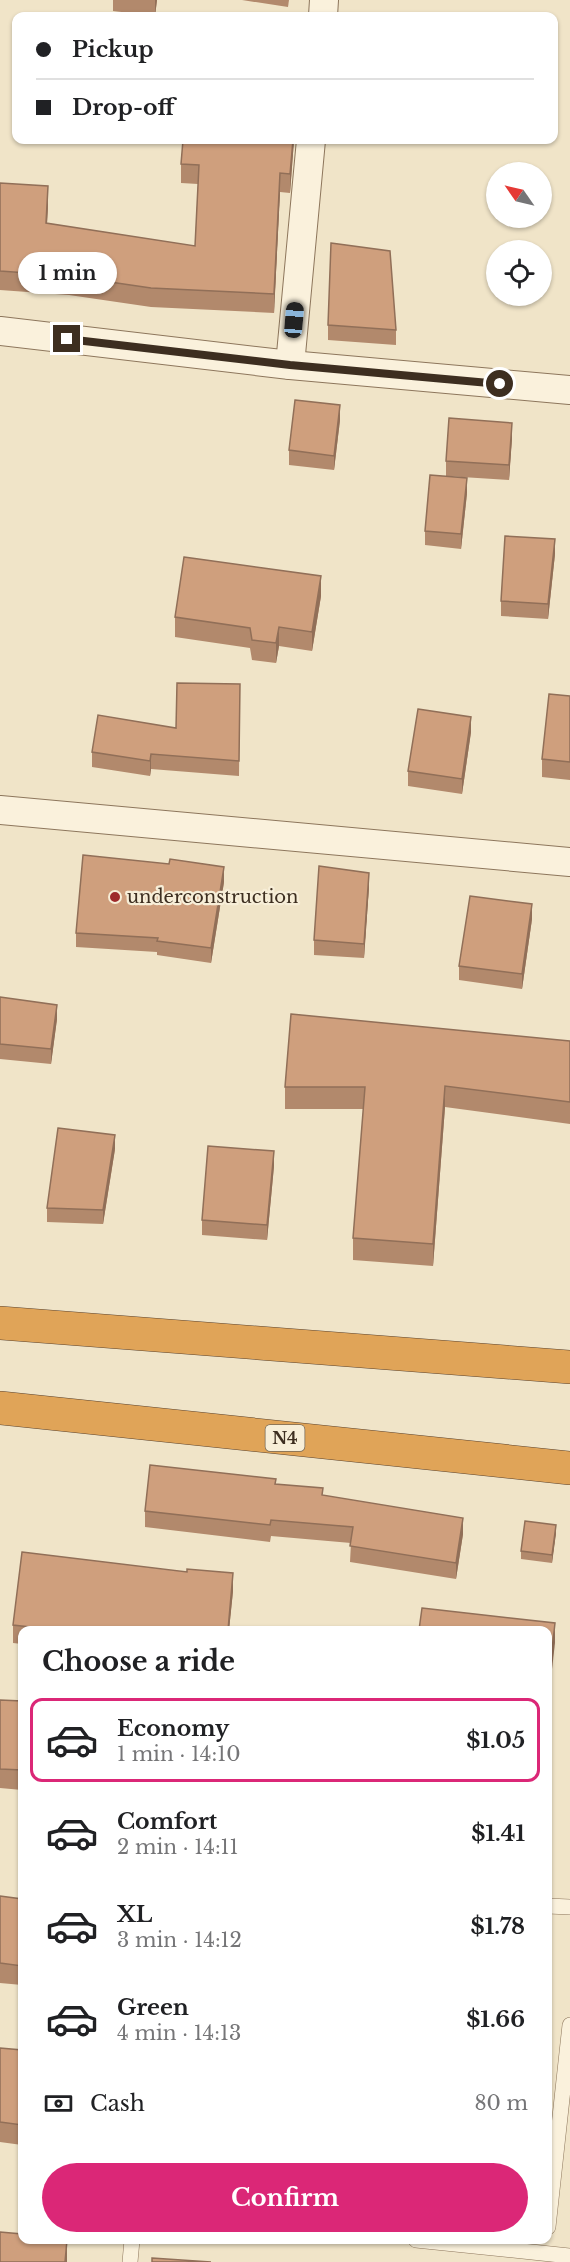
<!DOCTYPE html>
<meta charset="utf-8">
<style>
:root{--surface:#fff;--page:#f6f6f6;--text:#202124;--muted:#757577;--line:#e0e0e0;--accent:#db2777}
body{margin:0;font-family:"Libre Baskerville",serif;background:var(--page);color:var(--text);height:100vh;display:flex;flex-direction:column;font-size:22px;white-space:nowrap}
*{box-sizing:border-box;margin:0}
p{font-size:20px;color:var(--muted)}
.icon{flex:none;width:33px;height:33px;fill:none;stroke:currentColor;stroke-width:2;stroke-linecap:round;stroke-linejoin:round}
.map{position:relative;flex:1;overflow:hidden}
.side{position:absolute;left:18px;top:1626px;width:534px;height:618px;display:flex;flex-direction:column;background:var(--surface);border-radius:12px;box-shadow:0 2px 4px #0004}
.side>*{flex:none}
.guide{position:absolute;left:12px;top:12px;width:546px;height:132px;border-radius:12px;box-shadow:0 2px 4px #0004;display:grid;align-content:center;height:132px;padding:0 24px;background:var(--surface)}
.needle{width:39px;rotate:304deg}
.controls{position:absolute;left:486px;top:162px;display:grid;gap:12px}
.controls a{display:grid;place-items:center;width:66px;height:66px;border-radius:50%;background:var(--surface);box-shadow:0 2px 4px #0004;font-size:30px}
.end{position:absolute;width:27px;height:27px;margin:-14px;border:8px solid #3d2e20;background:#fff;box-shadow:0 0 0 3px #fff}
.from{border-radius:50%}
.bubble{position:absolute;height:42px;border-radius:21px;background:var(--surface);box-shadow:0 2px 4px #0004;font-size:20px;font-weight:700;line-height:42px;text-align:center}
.car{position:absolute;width:18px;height:36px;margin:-18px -9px;border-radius:8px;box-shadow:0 0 4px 2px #0007;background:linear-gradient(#222 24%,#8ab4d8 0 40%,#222 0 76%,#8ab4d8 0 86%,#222 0)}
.guide b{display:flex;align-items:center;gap:21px;height:57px;font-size:22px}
.guide b+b{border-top:2px solid var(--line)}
.guide i{width:15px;height:15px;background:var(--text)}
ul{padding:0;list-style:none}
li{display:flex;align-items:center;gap:18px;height:84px;margin:0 12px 9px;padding:0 12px;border:3px solid transparent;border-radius:12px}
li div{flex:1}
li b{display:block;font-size:22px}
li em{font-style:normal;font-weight:700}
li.current{border-color:var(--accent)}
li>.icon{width:54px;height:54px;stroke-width:1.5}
h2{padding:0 24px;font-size:27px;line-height:72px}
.pay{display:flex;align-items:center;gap:15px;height:66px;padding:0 24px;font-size:22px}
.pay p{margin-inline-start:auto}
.primary-button{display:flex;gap:12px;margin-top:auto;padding:12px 24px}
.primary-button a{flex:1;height:69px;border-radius:36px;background:var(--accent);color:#fff;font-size:24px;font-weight:700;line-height:69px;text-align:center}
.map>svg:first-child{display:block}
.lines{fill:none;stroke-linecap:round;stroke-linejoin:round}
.lane-casing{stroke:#8d765c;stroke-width:16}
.street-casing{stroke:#8d765c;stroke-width:30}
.highway-casing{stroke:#5b4430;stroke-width:34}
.lane{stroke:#faf1dc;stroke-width:15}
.street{stroke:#faf1dc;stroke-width:28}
.highway{stroke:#e0a458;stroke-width:33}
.wall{fill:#b2896c}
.shaded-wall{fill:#916f58}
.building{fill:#cf9f7d;stroke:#916f58;stroke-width:1.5}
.route{stroke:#3d2e20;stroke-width:8}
.poi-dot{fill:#9e2a2b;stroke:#f7eed8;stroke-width:2}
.labels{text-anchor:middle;stroke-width:4.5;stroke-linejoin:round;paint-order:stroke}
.shield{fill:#f7eed8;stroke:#756857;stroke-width:1.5}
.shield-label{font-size:16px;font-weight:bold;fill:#3d2e20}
.poi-label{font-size:18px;fill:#3d2e20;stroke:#f7eed8;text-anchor:start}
</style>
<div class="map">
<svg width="570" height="2262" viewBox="0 0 570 2262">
<rect width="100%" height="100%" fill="#f0e4c8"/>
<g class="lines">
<defs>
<g id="lane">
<polyline points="548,1906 570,1907"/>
<polyline points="548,2227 570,2025"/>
<polyline points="416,2240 570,2256"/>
<polyline points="130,2262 132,2240"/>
</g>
<g id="street">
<polyline points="323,16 324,0"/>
<polyline points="0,331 290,365 570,390"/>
<polyline points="290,365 311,140"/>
<polyline points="0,810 570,862"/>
</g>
<g id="highway">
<polyline points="0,1323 570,1367"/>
<polyline points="0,1408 570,1468"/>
</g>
</defs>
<use href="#lane" class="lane-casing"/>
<use href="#street" class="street-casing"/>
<use href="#highway" class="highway-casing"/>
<use href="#lane" class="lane"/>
<use href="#street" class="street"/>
<use href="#highway" class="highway"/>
</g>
<g class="wall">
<polygon points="113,0 157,0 155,16 113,11"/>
<polygon points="242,0 289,0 288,7"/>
<polygon points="183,140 294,140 290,193 280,192 274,313 151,307 69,295 0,290 0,183 48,205 47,224 195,246 198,184 181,183 181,164"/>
<polygon points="328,325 396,330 396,345 328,340"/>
<polygon points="340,420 334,470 289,465 289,450"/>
<polygon points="512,438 509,480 446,476 446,461"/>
<polygon points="467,493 461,549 425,545 425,531"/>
<polygon points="555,554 548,619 501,616 501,601"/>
<polygon points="321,596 312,651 279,646 276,663 252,660 250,648 175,637 175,617"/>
<polygon points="240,684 239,776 151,769 150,776 92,767 92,752 176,728"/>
<polygon points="570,696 570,780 542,777 542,759"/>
<polygon points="471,732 462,794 408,786 408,771"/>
<polygon points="224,882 211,963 157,955 157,952 76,947 76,933"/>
<polygon points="369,887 364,958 314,955 314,940"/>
<polygon points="532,919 522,989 459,980 459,966"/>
<polygon points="0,997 57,1019 51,1064 0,1059"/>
<polygon points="570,1041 570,1124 445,1107 433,1266 353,1260 353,1238 364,1109 285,1109 285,1087"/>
<polygon points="115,1149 103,1224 47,1222 47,1208"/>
<polygon points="274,1166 267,1240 202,1235 202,1220"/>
<polygon points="276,1484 323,1495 463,1534 456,1579 350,1562 351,1543 271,1536 270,1542 145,1527 145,1511"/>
<polygon points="556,1533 552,1563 521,1559 521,1551"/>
<polygon points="233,1591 229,1630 22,1630 22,1644 13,1643 13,1625"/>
<polygon points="0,1700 22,1701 22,1790 0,1788"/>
<polygon points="0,1896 22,1899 22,1985 0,1983"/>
<polygon points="0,2048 22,2050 22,2145 0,2142"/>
</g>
<g class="shaded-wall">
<polygon points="155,0 157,0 155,16"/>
<polygon points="293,140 294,140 290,193 290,174"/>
<polygon points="280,173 280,192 274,313 274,294"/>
<polygon points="48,186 48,205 46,242 46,223"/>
<polygon points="340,405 340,420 334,470 334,456"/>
<polygon points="512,423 512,438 509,480 509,465"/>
<polygon points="467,478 467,493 461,549 461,534"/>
<polygon points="555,539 555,554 548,619 548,604"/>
<polygon points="321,576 321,596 312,651 312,632"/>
<polygon points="279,627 279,646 276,663 276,643"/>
<polygon points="471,717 471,732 462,794 462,779"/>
<polygon points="151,754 151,769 150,776 150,761"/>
<polygon points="224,867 224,882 211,963 211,948"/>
<polygon points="369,873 369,887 364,958 364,944"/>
<polygon points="532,904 532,919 522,989 522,974"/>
<polygon points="57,1005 57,1019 51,1064 51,1049"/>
<polygon points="445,1086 445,1107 433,1266 433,1244"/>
<polygon points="115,1135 115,1149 103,1224 103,1210"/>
<polygon points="274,1151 274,1166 267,1240 267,1225"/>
<polygon points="463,1518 463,1534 456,1579 456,1563"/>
<polygon points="556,1525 556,1533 552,1563 552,1555"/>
<polygon points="233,1573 233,1591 229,1630 228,1630"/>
<polygon points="555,1623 555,1643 548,1704 548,1684"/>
<polygon points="67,2240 67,2262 65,2262"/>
</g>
<g class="building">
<polygon points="183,140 293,140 290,174 280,173 274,294 151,288 69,276 0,271 0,183 48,186 46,223 195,246 199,165 181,164"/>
<polygon points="331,243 390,251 396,330 328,325"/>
<polygon points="295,400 340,405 334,456 289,450"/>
<polygon points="449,418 512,423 509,465 446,461"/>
<polygon points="430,475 467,478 461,534 425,531"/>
<polygon points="505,536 555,539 548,604 501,601"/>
<polygon points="184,557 321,576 312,632 279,627 276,643 252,640 250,628 175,617"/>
<polygon points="177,683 240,684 239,761 151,754 150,761 92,752 98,715 176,728"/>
<polygon points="549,694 570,696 570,762 542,759"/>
<polygon points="418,709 471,717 462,779 408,771"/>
<polygon points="83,855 169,864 170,859 224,867 211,948 157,941 158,938 76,933"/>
<polygon points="319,866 369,873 364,944 314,940"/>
<polygon points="470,896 532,904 522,974 459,966"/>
<polygon points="0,997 57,1005 51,1049 0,1044"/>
<polygon points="291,1014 570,1041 570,1102 445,1086 433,1244 353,1238 365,1087 285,1087"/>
<polygon points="58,1128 115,1135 103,1210 47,1208"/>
<polygon points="208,1146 274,1151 267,1225 202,1220"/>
<polygon points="150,1465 276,1479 275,1484 323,1488 322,1495 463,1518 456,1563 350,1546 353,1527 271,1520 270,1525 145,1511"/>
<polygon points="525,1521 556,1525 552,1555 521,1551"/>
<polygon points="22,1552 187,1572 187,1569 233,1573 228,1630 57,1630 13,1625"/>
<polygon points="422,1608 555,1623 548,1684 548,1630 419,1630"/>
<polygon points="0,1700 22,1701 22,1770 0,1769"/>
<polygon points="0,1896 22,1899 22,1966 0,1963"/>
<polygon points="0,2048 22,2050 22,2125 0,2122"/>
<polygon points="0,2232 22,2234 22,2240 67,2240 65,2262 0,2262"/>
<polygon points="152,2258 211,2262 152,2262"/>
</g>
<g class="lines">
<polyline class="route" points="67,339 290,365 500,384"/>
</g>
<circle class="poi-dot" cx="115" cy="897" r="6"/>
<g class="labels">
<rect class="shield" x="265.5" y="1425" width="39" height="26" rx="4.5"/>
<g class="shield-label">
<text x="285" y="1444">N4</text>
</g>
<g class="poi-label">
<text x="127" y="903">underconstruction</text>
</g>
</g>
</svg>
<div class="controls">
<a><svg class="needle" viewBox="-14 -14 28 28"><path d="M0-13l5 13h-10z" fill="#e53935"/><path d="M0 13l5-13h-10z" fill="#757577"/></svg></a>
<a><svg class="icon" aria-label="locate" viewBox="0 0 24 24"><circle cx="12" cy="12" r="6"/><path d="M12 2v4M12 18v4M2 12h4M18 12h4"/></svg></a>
</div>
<i class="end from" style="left:500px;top:384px"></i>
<i class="end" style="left:67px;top:339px"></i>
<div class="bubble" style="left:18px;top:252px;width:99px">1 min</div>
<i class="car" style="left:294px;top:320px;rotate:5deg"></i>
<div class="guide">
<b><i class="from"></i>Pickup</b>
<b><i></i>Drop-off</b>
</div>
<section class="side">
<h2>Choose a ride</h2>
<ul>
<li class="current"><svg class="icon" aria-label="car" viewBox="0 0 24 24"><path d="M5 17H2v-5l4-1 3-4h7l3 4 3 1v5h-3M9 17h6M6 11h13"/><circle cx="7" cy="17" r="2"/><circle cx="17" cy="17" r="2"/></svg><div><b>Economy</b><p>1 min · 14:10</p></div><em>$1.05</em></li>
<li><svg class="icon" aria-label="car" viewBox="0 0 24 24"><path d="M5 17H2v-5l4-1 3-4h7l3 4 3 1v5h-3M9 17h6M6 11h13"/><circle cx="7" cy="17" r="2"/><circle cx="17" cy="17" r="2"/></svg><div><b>Comfort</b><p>2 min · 14:11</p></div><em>$1.41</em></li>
<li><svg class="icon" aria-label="car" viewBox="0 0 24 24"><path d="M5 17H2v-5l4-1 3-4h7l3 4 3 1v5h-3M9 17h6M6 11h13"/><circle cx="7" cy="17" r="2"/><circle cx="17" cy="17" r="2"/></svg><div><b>XL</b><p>3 min · 14:12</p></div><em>$1.78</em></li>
<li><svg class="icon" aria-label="car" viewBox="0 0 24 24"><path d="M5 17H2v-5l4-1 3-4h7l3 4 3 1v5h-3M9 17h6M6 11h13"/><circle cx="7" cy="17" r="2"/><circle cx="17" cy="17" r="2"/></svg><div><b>Green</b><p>4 min · 14:13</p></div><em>$1.66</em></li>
</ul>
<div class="pay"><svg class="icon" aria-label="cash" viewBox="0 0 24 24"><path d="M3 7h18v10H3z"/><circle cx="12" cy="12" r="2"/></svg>Cash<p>80 m</p></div>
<div class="primary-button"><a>Confirm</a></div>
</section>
</div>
